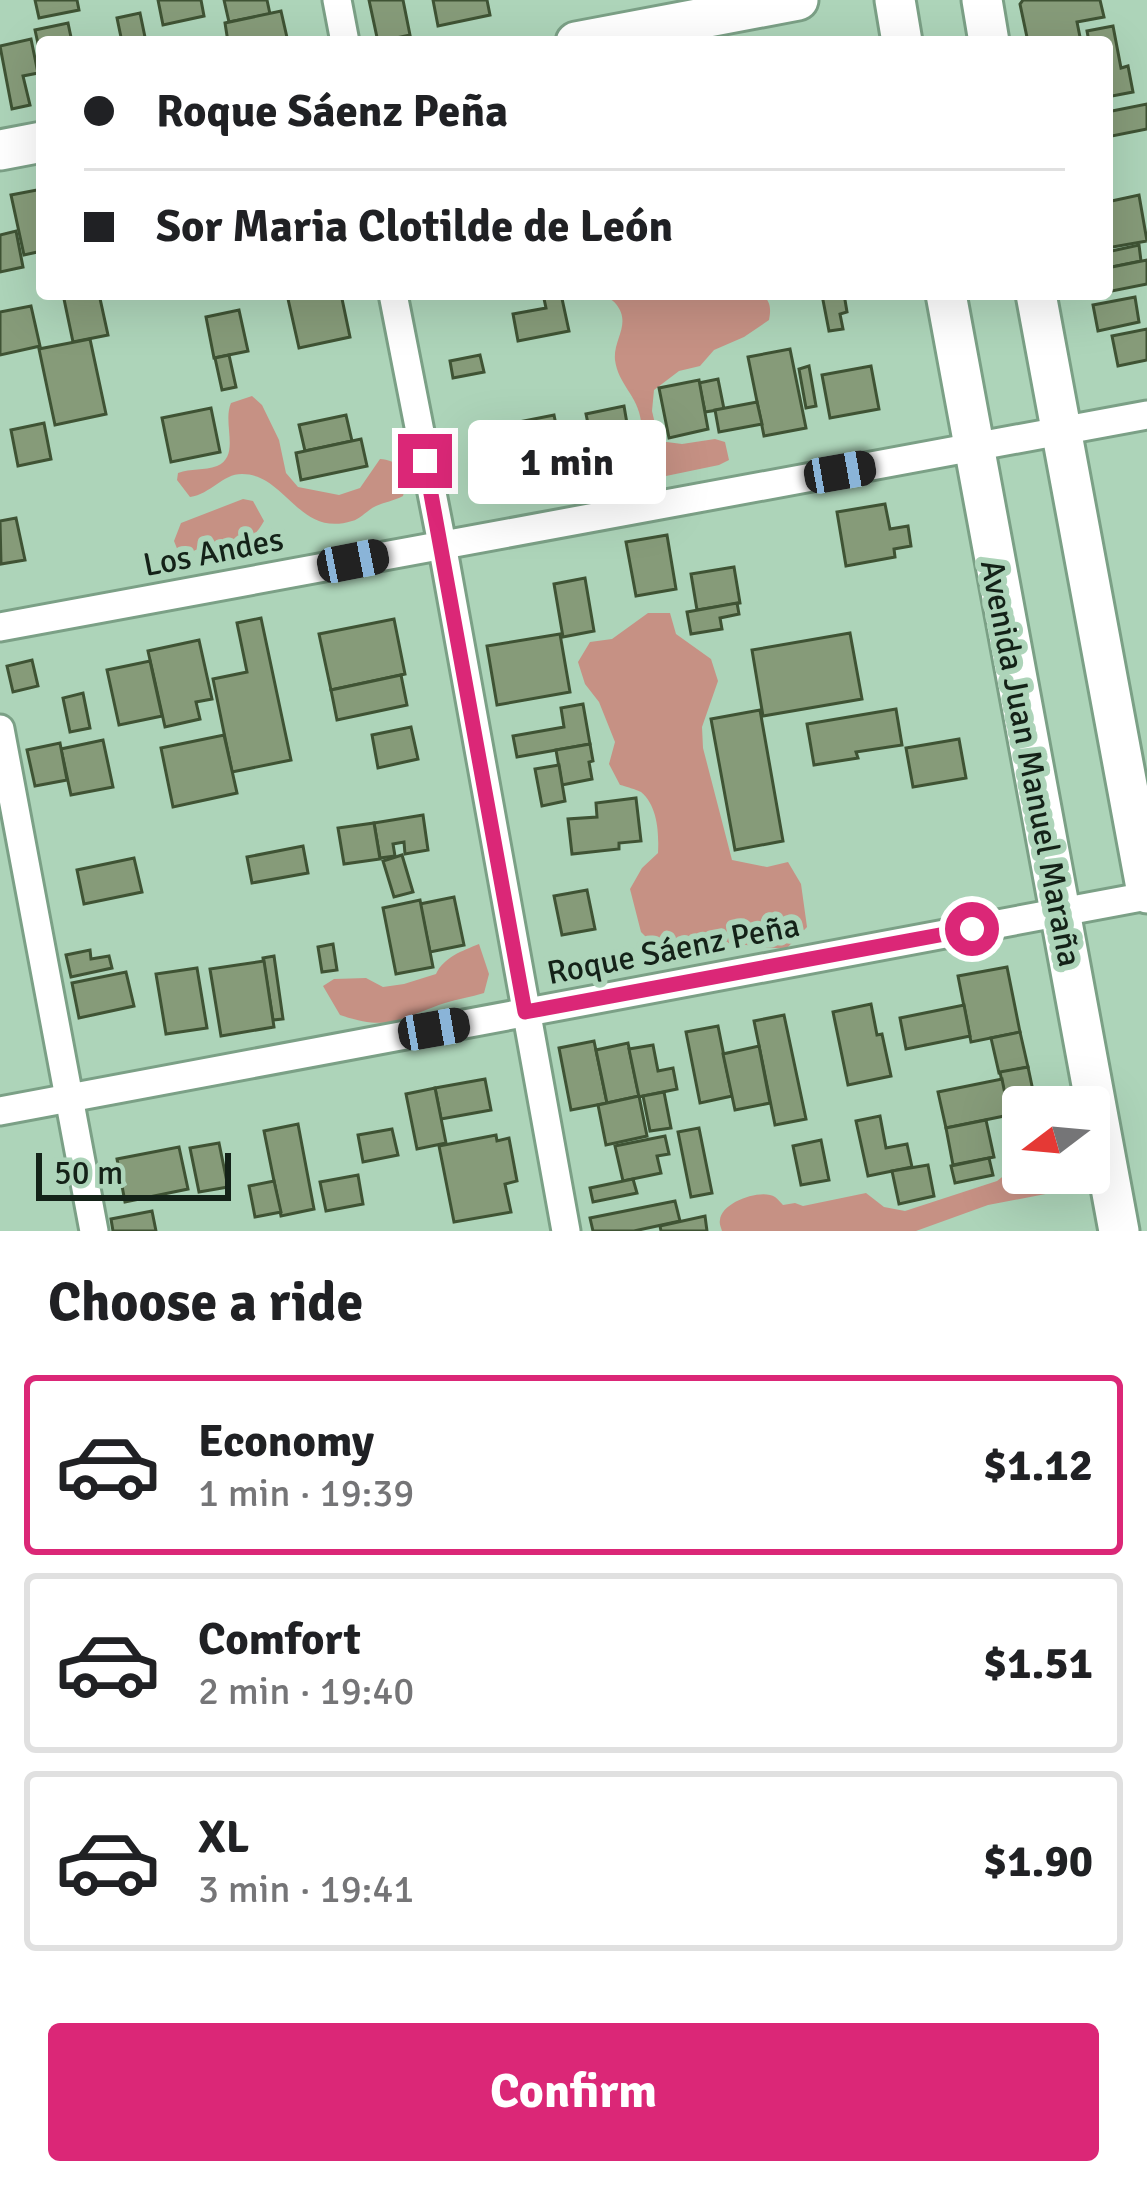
<!DOCTYPE html>
<meta charset="utf-8">
<style>
:root{--surface:#fff;--page:#f6f6f6;--text:#202124;--muted:#757577;--line:#e0e0e0;--accent:#db2777}
body{margin:0;font-family:Signika,sans-serif;background:var(--page);color:var(--text);height:100vh;display:flex;flex-direction:column;font-size:45px;white-space:nowrap}
*{box-sizing:border-box;margin:0}
p{font-size:39px;color:var(--muted)}
.icon{flex:none;width:66px;height:66px;fill:none;stroke:currentColor;stroke-width:2;stroke-linecap:round;stroke-linejoin:round}
.map{position:relative;height:1231px;overflow:hidden}
.side{display:flex;flex-direction:column;background:var(--surface);flex:1}
.side>*{flex:none}
.hud{position:absolute;left:36px;top:36px;width:1077px;height:264px;border-radius:12px;box-shadow:0 12px 48px #0002;display:grid;align-content:center;height:264px;padding:0 48px;background:var(--surface)}
.needle{width:78px;rotate:254deg}
.controls{position:absolute;left:1002px;top:1086px;display:grid;gap:24px}
.controls a{display:grid;place-items:center;width:108px;height:108px;border-radius:12px;background:var(--surface);box-shadow:0 12px 48px #0002;font-size:60px}
.scale{position:absolute;left:36px;bottom:30px;width:195px;box-sizing:border-box;padding-left:12px;border:6px solid #142218;border-top:0;font-size:33px;line-height:42px;white-space:nowrap;color:#142218;-webkit-text-stroke:9px #add4b9;paint-order:stroke}
.end{position:absolute;width:54px;height:54px;margin:-27px;border:15px solid #db2777;background:#fff;box-shadow:0 0 0 6px #fff}
.from{border-radius:50%}
.bubble{position:absolute;height:84px;border-radius:12px;background:var(--surface);box-shadow:0 12px 48px #0002;font-size:39px;font-weight:700;line-height:84px;text-align:center}
.car{position:absolute;width:36px;height:72px;margin:-36px -18px;border-radius:15px;box-shadow:0 0 9px 3px #0007;background:linear-gradient(#222 24%,#8ab4d8 0 40%,#222 0 76%,#8ab4d8 0 86%,#222 0)}
.hud b{display:flex;align-items:center;gap:42px;height:114px;font-size:45px}
.hud b+b{border-top:3px solid var(--line)}
.hud i{width:30px;height:30px;background:var(--text)}
ul{padding:0;list-style:none}
li{display:flex;align-items:center;gap:36px;height:180px;margin:0 24px 18px;padding:0 24px;border:6px solid var(--line);border-radius:12px}
li div{flex:1}
li b{display:block;font-size:45px}
li em{font-style:normal;font-weight:700}
li.on{border-color:var(--accent)}
li>.icon{width:108px;height:108px;stroke-width:1.5}
h2{padding:0 48px;font-size:54px;line-height:144px}
.button{display:flex;gap:24px;margin-top:auto;padding:24px 48px}
.button a{flex:1;height:138px;border-radius:12px;background:var(--accent);color:#fff;font-size:48px;font-weight:700;line-height:138px;text-align:center}
.map>svg:first-child{display:block}
.green{fill:#c69184}
.building{fill:#869b79;stroke:#3f5334;stroke-width:3}
.lines{fill:none;stroke-linecap:round;stroke-linejoin:round}
.street-casing{stroke:#7ba086;stroke-width:33}
.secondary-casing{stroke:#7ba086;stroke-width:45}
.street{stroke:#fff;stroke-width:27}
.secondary{stroke:#fff;stroke-width:39}
.route{stroke:#db2777;stroke-width:15}
.labels{text-anchor:middle;stroke-width:12;stroke-linejoin:round;paint-order:stroke}
.street-label{font-size:33px;fill:#142218;stroke:#add4b9}
</style>
<div class="map">
<svg width="1147" height="1231" viewBox="0 0 1147 1231">
<rect width="100%" height="100%" fill="#add4b9"/>
<g class="green">
<path d="M 581,294 L 762,294 C 771,302 771,309 769,320 L 744,337 L 714,350 L 700,366 L 679,371 L 654,390 L 652,411 L 659,441 L 682,444 L 715,439 L 725,442 L 729,460 L 719,465 L 666,476 L 645,468 C 640,451 644,437 641,421 C 638,396 618,384 615,360 C 613,339 632,324 616,304 C 607,293 593,297 581,294 Z"/>
<path d="M 252,396 L 262,405 L 279,440 L 286,473 L 298,487 L 339,495 L 360,488 L 380,459 C 401,460 409,477 403,496 C 394,501 384,502 376,506 C 367,510 361,519 352,521 C 299,538 286,474 242,474 C 222,474 211,494 190,497 L 177,480 L 178,473 C 191,468 204,471 217,466 C 241,456 222,423 231,403 Z"/>
<path d="M 243,499 L 253,501 L 264,521 C 240,563 220,533 188,554 L 178,551 L 174,541 L 181,523 Z"/>
<path d="M 648,613 L 670,613 L 676,634 L 711,659 L 718,681 L 702,727 L 703,748 L 732,860 L 767,867 L 788,862 L 801,884 L 807,927 L 786,949 L 715,942 L 657,948 L 641,932 L 630,889 L 642,868 L 658,853 C 659,834 658,806 641,792 C 640,791 622,785 620,785 L 609,764 L 615,742 L 599,702 L 585,684 L 578,662 L 590,642 L 612,639 Z"/>
<path d="M 479,944 L 489,974 L 484,993 C 471,997 458,999 445,1003 C 400,1018 390,1032 340,1015 L 323,986 L 334,979 L 366,978 L 383,987 L 404,984 L 436,974 C 444,957 462,951 479,944 Z"/>
<path d="M 1023,1161 L 1023,1173 L 1075,1173 C 1075,1182 1068,1187 1061,1191 L 988,1205 L 916,1231 L 722,1231 C 721,1227 719,1224 720,1220 C 721,1202 762,1188 775,1197 C 778,1199 780,1202 783,1205 L 795,1203 L 803,1206 L 866,1193 L 884,1207 L 905,1211 L 997,1181 Z"/>
</g>
<g class="building">
<polygon points="35,0 77,0 79,10 39,18"/>
<polygon points="158,0 201,0 204,16 163,25"/>
<polygon points="224,0 267,0 270,14 229,22"/>
<polygon points="369,0 403,0 410,35 378,42"/>
<polygon points="433,0 487,0 490,15 438,26"/>
<polygon points="1023,0 1100,0 1104,17 1077,22 1081,42 1028,42 1020,4"/>
<polygon points="281,11 288,42 228,42 225,23"/>
<polygon points="140,13 146,42 122,42 117,18"/>
<polygon points="68,23 72,42 42,42 42,62 35,30"/>
<polygon points="1113,26 1121,68 1128,66 1133,92 1107,97 1107,42 1089,42 1087,31"/>
<polygon points="31,39 38,73 23,76 30,105 12,109 0,46"/>
<polygon points="1147,104 1147,129 1107,137 1107,112"/>
<polygon points="42,189 42,251 24,255 11,195"/>
<polygon points="1139,195 1147,241 1107,248 1107,202"/>
<polygon points="16,231 23,267 0,272 0,235"/>
<polygon points="1139,245 1141,261 1107,268 1107,252"/>
<polygon points="1147,260 1147,284 1107,292 1107,268"/>
<polygon points="83,294 99,294 108,335 73,342 64,299"/>
<polygon points="311,294 341,294 350,337 299,348 288,299"/>
<polygon points="543,294 561,294 569,331 518,341 513,314 546,308"/>
<polygon points="844,294 847,312 840,314 843,329 829,331 822,295"/>
<polygon points="1135,297 1139,322 1098,331 1093,305"/>
<polygon points="31,306 40,346 0,355 0,312"/>
<polygon points="239,310 248,351 214,358 206,317"/>
<polygon points="1147,329 1147,360 1118,366 1112,336"/>
<polygon points="90,339 106,414 55,425 39,349"/>
<polygon points="790,349 806,428 764,436 748,357"/>
<polygon points="229,355 236,387 222,390 215,358"/>
<polygon points="480,355 484,372 453,378 450,361"/>
<polygon points="809,366 816,406 806,408 799,369"/>
<polygon points="871,366 879,409 830,418 822,375"/>
<polygon points="718,379 724,409 705,412 699,383"/>
<polygon points="699,380 708,429 669,438 659,388"/>
<polygon points="757,402 762,424 719,432 715,410"/>
<polygon points="624,406 630,441 593,448 586,414"/>
<polygon points="211,408 220,452 171,462 162,418"/>
<polygon points="346,415 352,441 305,451 299,425"/>
<polygon points="554,415 562,454 526,461 519,422"/>
<polygon points="44,423 51,459 18,466 11,430"/>
<polygon points="361,439 367,466 301,480 296,453"/>
<polygon points="513,442 519,473 492,479 486,447"/>
<polygon points="885,504 890,529 908,526 911,546 894,549 895,557 846,566 837,512"/>
<polygon points="16,518 25,560 1,564 0,521"/>
<polygon points="667,535 676,589 636,596 626,542"/>
<polygon points="734,567 740,603 697,610 691,574"/>
<polygon points="585,578 594,631 563,637 554,584"/>
<polygon points="737,603 739,614 720,618 722,629 691,634 687,612"/>
<polygon points="261,618 291,760 232,772 213,679 247,672 237,623"/>
<polygon points="394,619 405,674 331,690 319,634"/>
<polygon points="850,633 862,699 763,716 752,650"/>
<polygon points="560,634 570,692 497,705 487,646"/>
<polygon points="199,640 212,699 196,702 200,719 165,727 148,651"/>
<polygon points="32,660 38,686 13,692 7,666"/>
<polygon points="150,661 162,716 119,725 107,670"/>
<polygon points="401,675 407,705 337,720 331,690"/>
<polygon points="83,693 90,728 70,732 63,698"/>
<polygon points="583,704 590,744 517,757 513,736 564,727 561,708"/>
<polygon points="896,709 902,745 856,752 858,758 814,765 807,724"/>
<polygon points="760,710 783,841 735,850 711,719"/>
<polygon points="411,727 418,759 378,768 372,735"/>
<polygon points="224,735 237,793 173,807 161,748"/>
<polygon points="959,739 966,778 913,787 906,748"/>
<polygon points="103,740 113,787 71,795 61,749"/>
<polygon points="60,743 67,780 35,786 27,750"/>
<polygon points="590,744 593,761 589,762 592,779 562,785 556,750"/>
<polygon points="559,765 565,801 542,806 535,769"/>
<polygon points="636,798 641,841 619,843 619,849 572,854 568,819 597,817 596,803"/>
<polygon points="423,815 428,850 405,854 404,842 393,844 395,856 380,858 374,823"/>
<polygon points="374,823 380,859 344,864 338,828"/>
<polygon points="303,846 308,873 252,883 247,857"/>
<polygon points="402,855 413,892 394,897 383,861"/>
<polygon points="134,858 142,892 84,904 77,870"/>
<polygon points="587,890 595,929 562,935 554,896"/>
<polygon points="454,897 464,945 430,952 420,904"/>
<polygon points="420,900 433,967 396,974 383,908"/>
<polygon points="333,944 337,970 322,972 318,947"/>
<polygon points="90,950 91,959 109,956 112,968 71,977 66,955"/>
<polygon points="274,956 283,1019 273,1020 263,958"/>
<polygon points="264,961 274,1027 221,1036 210,969"/>
<polygon points="1007,967 1020,1032 971,1042 958,976"/>
<polygon points="197,968 207,1028 166,1034 156,974"/>
<polygon points="126,972 134,1006 79,1018 72,983"/>
<polygon points="871,1004 877,1035 882,1034 891,1076 848,1085 833,1012"/>
<polygon points="964,1005 970,1036 906,1049 900,1018"/>
<polygon points="784,1015 806,1119 775,1125 754,1021"/>
<polygon points="718,1026 732,1096 700,1103 686,1032"/>
<polygon points="1020,1032 1028,1067 999,1073 991,1038"/>
<polygon points="594,1041 607,1103 571,1110 559,1048"/>
<polygon points="628,1043 639,1096 607,1103 596,1050"/>
<polygon points="653,1045 658,1071 673,1068 677,1089 639,1097 629,1049"/>
<polygon points="759,1046 770,1103 735,1110 723,1054"/>
<polygon points="1028,1067 1036,1105 1008,1111 1000,1072"/>
<polygon points="485,1079 491,1110 441,1119 435,1088"/>
<polygon points="1002,1079 1009,1115 946,1128 938,1092"/>
<polygon points="435,1088 446,1143 417,1149 406,1094"/>
<polygon points="664,1092 671,1128 650,1131 643,1096"/>
<polygon points="639,1096 647,1136 606,1145 598,1105"/>
<polygon points="880,1116 886,1148 907,1144 912,1167 868,1176 856,1121"/>
<polygon points="986,1120 994,1157 953,1165 946,1128"/>
<polygon points="298,1124 314,1209 281,1216 264,1131"/>
<polygon points="699,1128 712,1193 691,1197 678,1132"/>
<polygon points="392,1129 398,1155 363,1162 358,1135"/>
<polygon points="496,1135 497,1141 509,1138 517,1181 505,1184 511,1212 454,1222 439,1146"/>
<polygon points="665,1136 669,1154 657,1156 661,1173 623,1181 615,1146"/>
<polygon points="821,1140 829,1180 801,1185 793,1146"/>
<polygon points="219,1143 228,1187 199,1192 190,1148"/>
<polygon points="179,1147 188,1189 125,1202 117,1159"/>
<polygon points="989,1158 993,1175 955,1183 951,1166"/>
<polygon points="928,1165 934,1196 899,1204 892,1171"/>
<polygon points="358,1175 363,1204 326,1211 320,1182"/>
<polygon points="633,1179 637,1193 593,1202 590,1188"/>
<polygon points="274,1181 281,1212 255,1217 249,1186"/>
<polygon points="675,1201 680,1221 634,1231 593,1231 590,1218"/>
<polygon points="152,1211 156,1231 113,1231 111,1219"/>
<polygon points="705,1216 707,1231 661,1231 660,1226"/>
</g>
<g class="lines">
<defs>
<g id="street">
<polyline points="337,0 345,42"/>
<polyline points="393,294 442,544 566,1231"/>
<polyline points="0,627 1147,415"/>
<polyline points="0,729 94,1231"/>
<polyline points="0,1111 1147,896"/>
</g>
<g id="secondary">
<polyline points="895,0 902,42"/>
<polyline points="982,0 989,42"/>
<polyline points="576,42 798,0"/>
<polyline points="0,150 42,142"/>
<polyline points="946,294 1119,1231"/>
<polyline points="1036,294 1147,893"/>
</g>
</defs>
<use href="#street" class="street-casing"/>
<use href="#secondary" class="secondary-casing"/>
<use href="#street" class="street"/>
<use href="#secondary" class="secondary"/>
</g>
<g class="lines">
<polyline class="route" points="425,461 525,1012 972,929"/>
</g>
<g class="labels">
<g class="street-label">
<text transform="translate(213 551) rotate(-11)" y="12">Los Andes</text>
<text transform="translate(1032 763) rotate(79)" y="12">Avenida Juan Manuel Maraña</text>
<text transform="translate(673 948) rotate(-11)" y="12">Roque Sáenz Peña</text>
</g>
</g>
</svg>
<div class="controls">
<a><svg class="needle" viewBox="-14 -14 28 28"><path d="M0-13l5 13h-10z" fill="#e53935"/><path d="M0 13l5-13h-10z" fill="#757577"/></svg></a>
</div>
<div class="scale">50 m</div>
<i class="end from" style="left:972px;top:929px"></i>
<i class="end" style="left:425px;top:461px"></i>
<div class="bubble" style="left:468px;top:420px;width:198px">1 min</div>
<i class="car" style="left:840px;top:472px;rotate:80deg"></i>
<i class="car" style="left:353px;top:561px;rotate:79deg"></i>
<i class="car" style="left:434px;top:1029px;rotate:80deg"></i>
<div class="hud">
<b><i class="from"></i>Roque Sáenz Peña</b>
<b><i></i>Sor Maria Clotilde de León</b>
</div>
</div>
<section class="side">
<h2>Choose a ride</h2>
<ul>
<li class="on"><svg class="icon" aria-label="car" viewBox="0 0 24 24"><path d="M5 17H2v-5l4-1 3-4h7l3 4 3 1v5h-3M9 17h6M6 11h13"/><circle cx="7" cy="17" r="2"/><circle cx="17" cy="17" r="2"/></svg><div><b>Economy</b><p>1 min · 19:39</p></div><em>$1.12</em></li>
<li><svg class="icon" aria-label="car" viewBox="0 0 24 24"><path d="M5 17H2v-5l4-1 3-4h7l3 4 3 1v5h-3M9 17h6M6 11h13"/><circle cx="7" cy="17" r="2"/><circle cx="17" cy="17" r="2"/></svg><div><b>Comfort</b><p>2 min · 19:40</p></div><em>$1.51</em></li>
<li><svg class="icon" aria-label="car" viewBox="0 0 24 24"><path d="M5 17H2v-5l4-1 3-4h7l3 4 3 1v5h-3M9 17h6M6 11h13"/><circle cx="7" cy="17" r="2"/><circle cx="17" cy="17" r="2"/></svg><div><b>XL</b><p>3 min · 19:41</p></div><em>$1.90</em></li>
</ul>
<div class="button"><a>Confirm</a></div>
</section>
